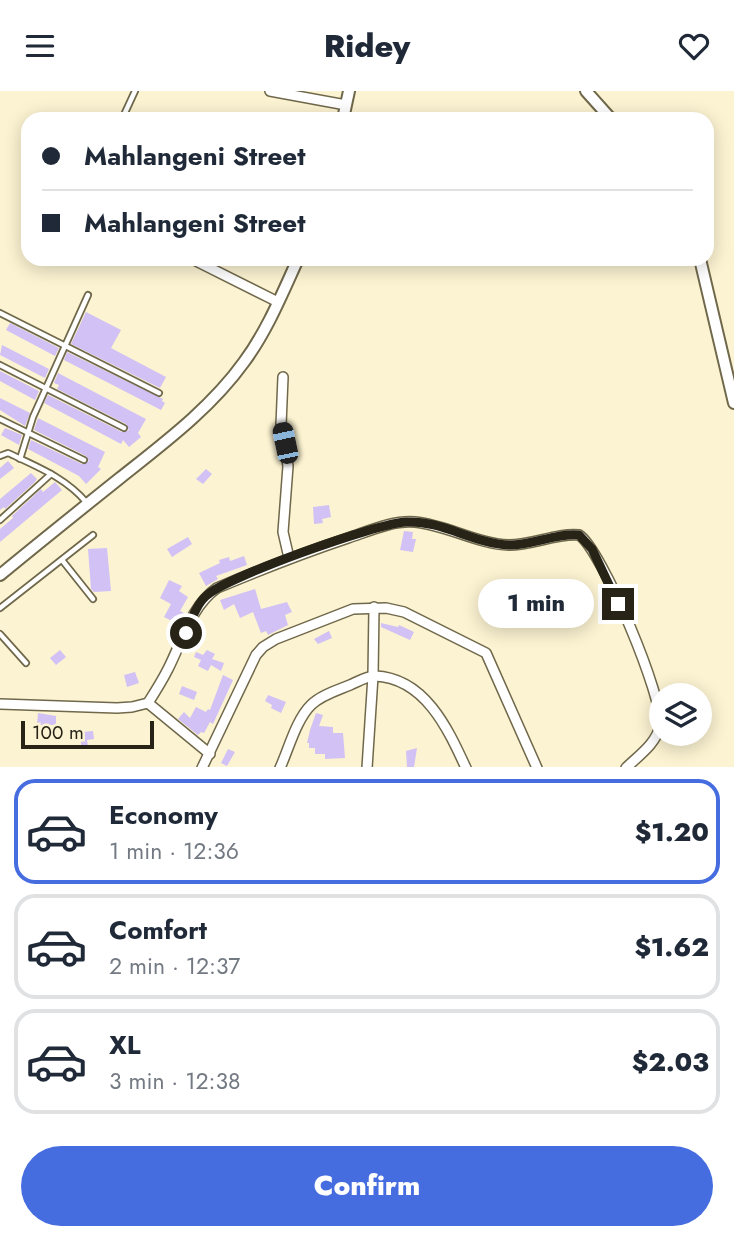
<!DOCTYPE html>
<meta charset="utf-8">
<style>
:root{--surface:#fff;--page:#f2f2f3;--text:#1f2937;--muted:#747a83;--line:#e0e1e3;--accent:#466de0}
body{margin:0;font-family:Jost,sans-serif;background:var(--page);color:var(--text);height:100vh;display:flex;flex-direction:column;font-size:26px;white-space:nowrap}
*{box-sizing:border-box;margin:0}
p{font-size:23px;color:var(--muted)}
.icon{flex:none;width:38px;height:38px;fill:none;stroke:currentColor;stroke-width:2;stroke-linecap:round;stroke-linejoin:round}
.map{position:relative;height:676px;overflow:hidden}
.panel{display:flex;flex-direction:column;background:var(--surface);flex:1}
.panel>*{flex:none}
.banner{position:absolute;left:21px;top:21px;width:693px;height:154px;border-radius:21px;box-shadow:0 4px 18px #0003;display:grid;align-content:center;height:154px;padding:0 21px;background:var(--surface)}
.tools{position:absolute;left:649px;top:592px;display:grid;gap:14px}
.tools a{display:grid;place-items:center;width:63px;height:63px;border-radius:50%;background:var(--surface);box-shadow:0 4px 18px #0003;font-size:35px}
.scale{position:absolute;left:21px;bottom:18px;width:133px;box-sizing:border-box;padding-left:7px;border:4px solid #272417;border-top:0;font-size:19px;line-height:24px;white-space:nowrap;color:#272417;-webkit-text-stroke:5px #fcf3d2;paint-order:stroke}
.end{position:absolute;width:32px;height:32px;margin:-16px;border:9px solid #272417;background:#fff;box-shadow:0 0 0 4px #fff}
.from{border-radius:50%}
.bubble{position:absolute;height:49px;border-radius:24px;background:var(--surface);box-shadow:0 4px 18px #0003;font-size:23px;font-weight:800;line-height:49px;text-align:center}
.car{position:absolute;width:21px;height:42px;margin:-21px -10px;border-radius:9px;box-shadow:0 0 5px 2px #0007;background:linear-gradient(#222 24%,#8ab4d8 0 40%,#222 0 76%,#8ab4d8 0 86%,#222 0)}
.banner b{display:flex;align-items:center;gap:24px;height:66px;font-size:26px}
.banner b+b{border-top:2px solid var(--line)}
.banner i{width:18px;height:18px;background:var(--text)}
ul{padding:12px 0 0;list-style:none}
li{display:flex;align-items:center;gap:21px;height:105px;margin:0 14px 10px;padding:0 7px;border:4px solid var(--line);border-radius:21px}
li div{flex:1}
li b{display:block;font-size:26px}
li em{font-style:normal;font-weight:800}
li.selected{border-color:var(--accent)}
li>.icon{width:63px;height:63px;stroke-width:1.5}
.action{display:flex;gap:14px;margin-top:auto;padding:14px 21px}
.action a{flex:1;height:80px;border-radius:42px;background:var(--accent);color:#fff;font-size:28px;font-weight:800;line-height:80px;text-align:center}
header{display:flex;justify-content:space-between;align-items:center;height:91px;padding:0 21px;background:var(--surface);font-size:32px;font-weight:800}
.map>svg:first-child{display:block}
.building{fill:#d2c1f5}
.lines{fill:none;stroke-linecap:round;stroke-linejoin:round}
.service-casing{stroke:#70684b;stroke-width:8}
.minor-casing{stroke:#70684b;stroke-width:12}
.tertiary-casing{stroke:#70684b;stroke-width:14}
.service{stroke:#fff;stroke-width:4.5}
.minor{stroke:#fff;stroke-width:9}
.tertiary{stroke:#fff;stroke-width:10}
.route{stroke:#272417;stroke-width:9}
</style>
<header><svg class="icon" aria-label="menu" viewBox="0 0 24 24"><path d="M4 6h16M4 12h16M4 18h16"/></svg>Ridey<svg class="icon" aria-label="heart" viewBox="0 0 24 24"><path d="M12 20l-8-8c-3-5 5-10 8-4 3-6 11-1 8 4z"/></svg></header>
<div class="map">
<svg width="734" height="677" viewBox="0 0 734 677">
<rect width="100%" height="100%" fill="#fcf3d2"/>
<g class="building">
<polygon points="86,221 121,239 111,257 166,286 160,297 71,253"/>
<polygon points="10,232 59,257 55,265 6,239"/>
<polygon points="2,254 49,278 45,287 0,264"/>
<polygon points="67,261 163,308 162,310 165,312 161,319 64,269"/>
<polygon points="0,280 39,300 35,309 0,290"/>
<polygon points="58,282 146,328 138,342 141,346 129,356 123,349 121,353 44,312 48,304 122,341 129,339 126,333 57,298 59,294 54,292"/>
<polygon points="0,307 30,322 25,335 0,319"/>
<polygon points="38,327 105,361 98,376 101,378 86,393 79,385 28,358 31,349 82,373 89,370 86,365 34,339"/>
<polygon points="5,337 22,344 19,354 1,344"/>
<polygon points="8,370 14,377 0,388 0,377"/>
<polygon points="206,378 212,383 203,393 196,388"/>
<polygon points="31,382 37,388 35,391 5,418 4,416 0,419 0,408"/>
<polygon points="55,391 62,399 0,451 0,438 13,427 12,425 41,398 43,401"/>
<polygon points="329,414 331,426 322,428 323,432 314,433 313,416"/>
<polygon points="404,440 413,441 412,448 416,448 413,461 400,459"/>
<polygon points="188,446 192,453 172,466 167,458"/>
<polygon points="107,457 111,500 94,501 91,498 88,458"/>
<polygon points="244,465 247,474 216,485 218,488 206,495 199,482 220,472 219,469 229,466 230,470"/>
<polygon points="169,489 182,495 179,500 188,506 180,520 184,522 178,533 164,526 171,513 160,507"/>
<polygon points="255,498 261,518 287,511 292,521 285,524 288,534 268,544 266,540 261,542 253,521 240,527 234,513 224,519 220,509"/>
<polygon points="381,532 398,536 399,534 414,541 410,549 381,536"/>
<polygon points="329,540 332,547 318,553 314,548"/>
<polygon points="60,559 66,566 56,574 50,567"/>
<polygon points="207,559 215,563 212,568 224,572 221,580 211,574 208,580 198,575 201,569 194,566 196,561 203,564"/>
<polygon points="135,581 139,592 127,596 124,584"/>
<polygon points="223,584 233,589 213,633 210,631 204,642 201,641 198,644 178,628 184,621 190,627 196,616 206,621 208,618 210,619"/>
<polygon points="182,595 197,601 194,609 179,603"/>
<polygon points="268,604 286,611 281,622 271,617 272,614 265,610"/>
<polygon points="38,622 56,625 56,634 37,634"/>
<polygon points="316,622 323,624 319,635 333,636 333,642 343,642 345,667 325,668 325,663 315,663 315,657 309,657 309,652 307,652 310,639"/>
<polygon points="93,640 94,648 87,649 88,655 81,655 81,641"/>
<polygon points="417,657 414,676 407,676 406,660"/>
<polygon points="228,658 235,661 227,675 221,672"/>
</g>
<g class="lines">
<defs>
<g id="service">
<polyline points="123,26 135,0"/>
<polyline points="0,222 159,302"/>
<polyline points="0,274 124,337"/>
<polyline points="0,328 84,369"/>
<path d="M 0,365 L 8,362 C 38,376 66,387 87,412"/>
<polyline points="20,368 33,326 88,204"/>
<polyline points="0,429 51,383"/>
<polyline points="62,469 93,508"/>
<polyline points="0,517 93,444"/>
<polyline points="0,543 26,572"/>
</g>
<g id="minor">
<polyline points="270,0 346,14"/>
<polyline points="192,168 278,211"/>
<polyline points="283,286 281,334 288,375 283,441 289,467"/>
<polyline points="148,612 210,663"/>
<path d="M 0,613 L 117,617 L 132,616 L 148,612 C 155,601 162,590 168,578 C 182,551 191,515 217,497 C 260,479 303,462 348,447 C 369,440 393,429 415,431 C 447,434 477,453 509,454 C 533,454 556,442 579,444 C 601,457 665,609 660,635 C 656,653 638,665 626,677"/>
<polyline points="202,677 256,564 263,556 276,548 353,518 386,517 404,521 486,562 537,677"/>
<path d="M 280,677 C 289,657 296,629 311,614 C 321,604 338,599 350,594 C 357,591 367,585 375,585 C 425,587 448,638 466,677"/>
<polyline points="367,677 373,585 374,516"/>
</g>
<g id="tertiary">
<polyline points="586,0 611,28"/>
<polyline points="343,28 349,0"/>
<polyline points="700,168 734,312"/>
<path d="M 0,484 C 40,451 80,419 120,387 C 164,352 211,317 244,271 C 267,240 282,203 298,168"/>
</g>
</defs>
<use href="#service" class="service-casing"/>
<use href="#minor" class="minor-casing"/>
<use href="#tertiary" class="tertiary-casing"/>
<use href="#service" class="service"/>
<use href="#minor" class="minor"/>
<use href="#tertiary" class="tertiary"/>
</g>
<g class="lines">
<path class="route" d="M 186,542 C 191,530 196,514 206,505 C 226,486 377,432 406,431 C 442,429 474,453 510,454 C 533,454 556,442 579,444 L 592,458 L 618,513"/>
</g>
</svg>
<div class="tools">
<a><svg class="icon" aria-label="layers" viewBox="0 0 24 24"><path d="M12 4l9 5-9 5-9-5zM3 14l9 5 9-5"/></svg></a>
</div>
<div class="scale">100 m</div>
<i class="end from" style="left:186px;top:542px"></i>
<i class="end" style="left:618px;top:513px"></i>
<div class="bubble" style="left:478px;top:488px;width:116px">1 min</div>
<i class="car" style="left:285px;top:352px;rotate:348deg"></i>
<div class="banner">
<b><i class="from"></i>Mahlangeni Street</b>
<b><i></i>Mahlangeni Street</b>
</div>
</div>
<section class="panel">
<ul>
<li class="selected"><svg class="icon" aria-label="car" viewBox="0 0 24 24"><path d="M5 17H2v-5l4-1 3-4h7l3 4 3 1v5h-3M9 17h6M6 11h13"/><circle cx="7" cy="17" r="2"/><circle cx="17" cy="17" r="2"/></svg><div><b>Economy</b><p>1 min · 12:36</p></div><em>$1.20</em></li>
<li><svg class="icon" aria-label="car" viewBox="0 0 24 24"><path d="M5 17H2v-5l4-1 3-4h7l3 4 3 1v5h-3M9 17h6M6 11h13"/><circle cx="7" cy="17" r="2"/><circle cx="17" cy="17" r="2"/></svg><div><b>Comfort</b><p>2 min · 12:37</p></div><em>$1.62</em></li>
<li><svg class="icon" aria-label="car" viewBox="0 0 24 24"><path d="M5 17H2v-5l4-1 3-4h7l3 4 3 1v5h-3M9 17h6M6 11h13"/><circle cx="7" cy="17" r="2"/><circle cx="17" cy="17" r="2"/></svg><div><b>XL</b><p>3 min · 12:38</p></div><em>$2.03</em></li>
</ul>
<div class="action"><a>Confirm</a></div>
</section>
